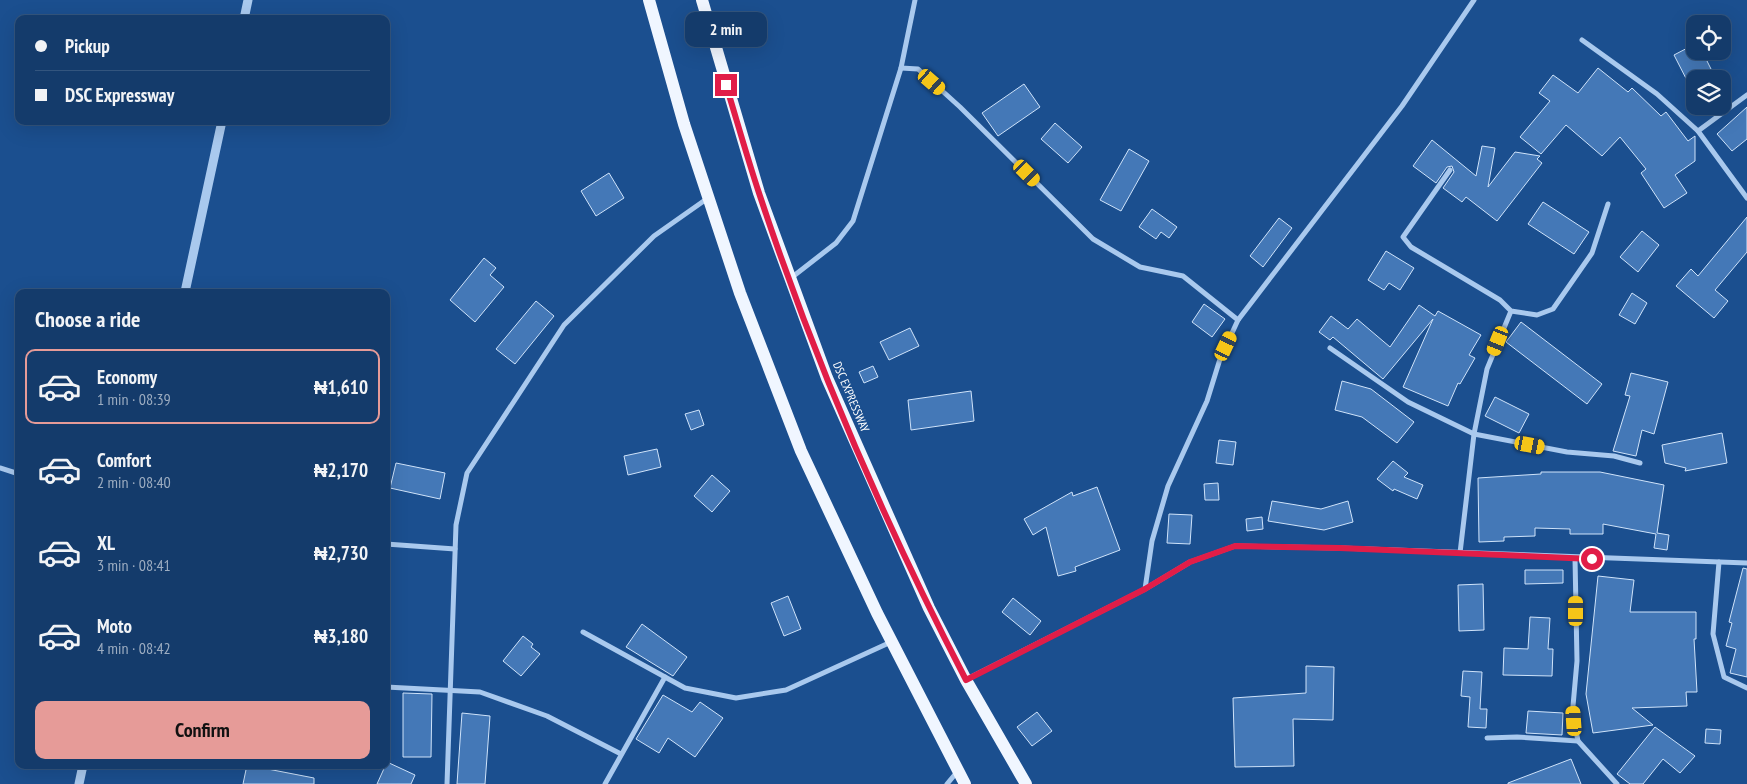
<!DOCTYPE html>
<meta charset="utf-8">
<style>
:root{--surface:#143b6b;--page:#1d4271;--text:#f1f3f6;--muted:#9dadc1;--line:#33557e;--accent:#e69b98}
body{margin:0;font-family:"PT Sans Narrow",sans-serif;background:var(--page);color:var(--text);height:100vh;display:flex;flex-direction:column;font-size:19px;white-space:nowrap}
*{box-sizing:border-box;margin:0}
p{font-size:16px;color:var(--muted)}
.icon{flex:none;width:28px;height:28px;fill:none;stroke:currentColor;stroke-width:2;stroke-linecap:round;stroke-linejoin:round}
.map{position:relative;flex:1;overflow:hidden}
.drawer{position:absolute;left:15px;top:289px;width:375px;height:480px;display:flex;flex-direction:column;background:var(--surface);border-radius:10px;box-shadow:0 5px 20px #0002,0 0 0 1px var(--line)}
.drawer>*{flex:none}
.hud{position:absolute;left:15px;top:15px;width:375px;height:110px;border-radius:10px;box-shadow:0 5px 20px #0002,0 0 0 1px var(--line);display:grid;align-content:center;height:110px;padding:0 20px;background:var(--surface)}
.buttons{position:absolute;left:1686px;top:15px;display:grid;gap:10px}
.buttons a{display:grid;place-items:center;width:45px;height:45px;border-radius:10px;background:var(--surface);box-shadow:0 5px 20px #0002,0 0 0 1px var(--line);font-size:25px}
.end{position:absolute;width:22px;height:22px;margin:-11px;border:6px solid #e11d48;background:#fff;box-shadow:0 0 0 2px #fff}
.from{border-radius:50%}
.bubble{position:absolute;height:35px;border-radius:10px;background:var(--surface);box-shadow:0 5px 20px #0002,0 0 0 1px var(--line);font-size:16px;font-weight:800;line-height:35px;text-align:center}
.car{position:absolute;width:15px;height:30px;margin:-15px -8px;border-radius:6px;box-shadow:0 0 4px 1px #0007;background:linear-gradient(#f5c518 24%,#345 0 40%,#f5c518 0 76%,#345 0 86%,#f5c518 0)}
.hud b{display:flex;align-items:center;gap:18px;height:48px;font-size:19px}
.hud b+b{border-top:1px solid var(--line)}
.hud i{width:12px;height:12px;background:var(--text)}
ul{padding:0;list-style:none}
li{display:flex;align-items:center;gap:15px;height:75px;margin:0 10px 8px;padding:0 10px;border:2px solid transparent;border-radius:10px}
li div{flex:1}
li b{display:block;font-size:19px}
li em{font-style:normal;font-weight:800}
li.selected{border-color:var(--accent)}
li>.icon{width:45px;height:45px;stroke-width:1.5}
h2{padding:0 20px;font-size:22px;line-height:60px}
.primary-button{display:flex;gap:10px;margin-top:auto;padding:10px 20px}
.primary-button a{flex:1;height:58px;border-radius:10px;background:var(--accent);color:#111;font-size:20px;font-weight:800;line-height:58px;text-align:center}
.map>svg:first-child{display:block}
.building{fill:#4478b7;stroke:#cfe3fa}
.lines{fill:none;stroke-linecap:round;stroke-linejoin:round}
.minor{stroke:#a9c9ee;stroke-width:5}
.tertiary{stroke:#a9c9ee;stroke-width:9}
.primary{stroke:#f0f6ff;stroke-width:12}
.route{stroke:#e11d48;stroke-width:6}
.labels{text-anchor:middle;stroke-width:4;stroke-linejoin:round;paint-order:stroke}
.street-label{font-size:12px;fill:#fff;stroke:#1b4f8f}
</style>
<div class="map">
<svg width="1747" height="784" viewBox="0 0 1747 784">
<rect width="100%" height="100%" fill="#1b4f8f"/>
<g class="building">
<polygon points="1695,44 1695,51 1702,51 1716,79 1695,79 1695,96 1674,55"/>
<polygon points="1598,68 1628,92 1632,88 1661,116 1666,112 1688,141 1695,136 1695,161 1675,175 1687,193 1664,208 1641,173 1646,169 1620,137 1602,156 1566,125 1541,154 1520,137 1550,101 1539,93 1553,75 1578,93"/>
<polygon points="1024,84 1040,107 998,136 982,113"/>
<polygon points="1747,107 1747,139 1732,151 1717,134"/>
<polygon points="1055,123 1082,147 1068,163 1041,139"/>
<polygon points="1432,140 1476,176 1482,146 1495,148 1488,187 1515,152 1540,156 1537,159 1542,163 1497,221 1466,197 1462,202 1443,188 1454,172 1452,166 1447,167 1436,183 1413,166"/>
<polygon points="1129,149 1149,161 1121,211 1100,200"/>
<polygon points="609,173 624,198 596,216 581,191"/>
<polygon points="1543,202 1589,232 1574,254 1528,224"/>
<polygon points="1152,209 1177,227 1169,238 1161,232 1156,239 1139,227"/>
<polygon points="1747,217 1747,252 1715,290 1728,301 1714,318 1676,286 1691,269 1698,276"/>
<polygon points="1279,218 1292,228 1263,267 1250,256"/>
<polygon points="1642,231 1659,245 1638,272 1620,257"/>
<polygon points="1386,251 1414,268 1400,290 1389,283 1384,290 1368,280"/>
<polygon points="484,258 496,268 490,275 504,287 475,322 450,300"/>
<polygon points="1632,293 1647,303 1635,324 1619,315"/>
<polygon points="536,301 554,316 515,364 496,349"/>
<polygon points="1204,304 1225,319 1212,337 1192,322"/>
<polygon points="1419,305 1435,316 1438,311 1481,335 1469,355 1475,358 1460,384 1458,383 1448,406 1403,387 1433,319 1383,379 1333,337 1330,340 1319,332 1331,316 1348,329 1357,319 1390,347"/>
<polygon points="1521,322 1602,384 1587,404 1506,342"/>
<polygon points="910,328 919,346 889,360 880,342"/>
<polygon points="873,366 878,377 864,383 859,372"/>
<polygon points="1631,373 1668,382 1654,434 1642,430 1636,456 1613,451 1630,396 1625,395"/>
<polygon points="1342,381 1371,389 1414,422 1397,443 1362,417 1335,410"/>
<polygon points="971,391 974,421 911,430 908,400"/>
<polygon points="1495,397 1529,414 1519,433 1485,416"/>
<polygon points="699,410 704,425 691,430 685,414"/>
<polygon points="1722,433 1727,463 1685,471 1686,468 1665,463 1662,445"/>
<polygon points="1219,440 1236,442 1233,465 1216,463"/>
<polygon points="657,449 661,467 628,475 624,456"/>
<polygon points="1393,461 1408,473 1404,477 1423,485 1417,499 1394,489 1393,491 1377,479"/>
<polygon points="396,463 445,473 440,499 390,488"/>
<polygon points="1541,472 1600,472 1664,485 1657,533 1669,535 1667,550 1654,548 1656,534 1603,524 1603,534 1570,534 1570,529 1535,528 1535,536 1504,537 1504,541 1479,542 1478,478 1541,474"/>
<polygon points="712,475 730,491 712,512 694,496"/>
<polygon points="1218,483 1219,500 1205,500 1204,484"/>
<polygon points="1097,487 1120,550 1075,567 1076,571 1058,576 1046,527 1033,535 1024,519 1072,492 1073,496"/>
<polygon points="1272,501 1321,509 1348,501 1353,522 1324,530 1268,521"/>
<polygon points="1169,514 1192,515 1190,544 1167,543"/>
<polygon points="1262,517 1263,529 1247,531 1246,519"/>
<polygon points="1743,568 1747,569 1747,677 1730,673 1736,649 1726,646 1732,623 1729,622"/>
<polygon points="1525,570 1563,570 1563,583 1525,584"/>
<polygon points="1598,576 1634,580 1630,612 1696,612 1696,639 1694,639 1697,692 1686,692 1687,706 1632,708 1653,725 1593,733 1586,694"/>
<polygon points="1483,584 1484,630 1459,631 1458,585"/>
<polygon points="788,596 801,629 784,636 771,603"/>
<polygon points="1013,598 1041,621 1030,635 1002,612"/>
<polygon points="1530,617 1550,618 1548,649 1553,649 1552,676 1503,675 1504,648 1528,649"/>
<polygon points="642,624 687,657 673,676 626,647"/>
<polygon points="523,636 533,644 531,647 540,654 521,676 503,661"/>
<polygon points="1306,666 1334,667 1333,720 1293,719 1294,766 1235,767 1233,698 1306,693"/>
<polygon points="1463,671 1482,672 1480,709 1487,709 1486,728 1468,727 1470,697 1461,696"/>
<polygon points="403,693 432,694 431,757 403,757"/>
<polygon points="663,695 692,712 700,702 723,718 695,757 668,738 659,753 636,739"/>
<polygon points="1528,711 1563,713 1562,735 1526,733"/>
<polygon points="1037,712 1052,731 1032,746 1017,727"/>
<polygon points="462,713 490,716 485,784 457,784"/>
<polygon points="1655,727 1695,756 1680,773 1663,759 1643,784 1630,784 1617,774"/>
<polygon points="1706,729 1721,730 1720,744 1705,743"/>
<polygon points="1571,759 1581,784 1508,784 1508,783"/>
<polygon points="387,762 415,775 411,784 377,784"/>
<polygon points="247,765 314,778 314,784 243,784"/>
</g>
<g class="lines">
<g class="minor">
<polyline points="1582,40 1657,94 1698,131 1747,198"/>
<polyline points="901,68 918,69 960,107 1093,239 1140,267 1183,276 1238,320"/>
<polyline points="1698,131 1747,95"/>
<polyline points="1450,170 1403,237 1411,247 1500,300 1511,311 1537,315 1553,309 1592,253 1608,204"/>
<polyline points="791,278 836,243 853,221 901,68 915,0"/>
<polyline points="1330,348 1408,402 1474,434 1567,452 1614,456 1640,463"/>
<polyline points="0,468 19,474"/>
<polyline points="386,544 455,549"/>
<polyline points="1460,553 1474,434 1487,369 1511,311"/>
<polyline points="1575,558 1577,661 1573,706 1574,721 1578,741 1617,784"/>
<polyline points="1719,562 1713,634 1724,677 1747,688"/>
<polyline points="1145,589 1152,541 1168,486 1207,401 1220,359 1238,320 1402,106 1474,0"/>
<polyline points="583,632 685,688 736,698 786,690 891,642"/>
<polyline points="967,679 1145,589 1190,562 1235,546 1340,548 1747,563"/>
<polyline points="386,687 480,692 547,716 621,754"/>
<polyline points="1487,738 1517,737 1578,741"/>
<polyline points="447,784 456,525 467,473 564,325 654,236 708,198"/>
<polyline points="605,784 665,677"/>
<polyline points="947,784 957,772"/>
</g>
<g class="tertiary">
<polyline points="244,19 248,0"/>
<polyline points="185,292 222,121"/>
<polyline points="79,784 83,765"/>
</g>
<g class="primary">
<polyline points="649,0 684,124 740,293 801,451 877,613 965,784"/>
<polyline points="702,0 759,193 827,378 929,608 966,680 1026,784"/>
</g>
</g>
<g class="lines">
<path class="route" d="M 726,85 C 737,121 747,157 759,193 C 814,360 885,524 966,680 L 1145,589 L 1190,562 L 1235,546 L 1340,548 L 1592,559"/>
</g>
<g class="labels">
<g class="street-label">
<text transform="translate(851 397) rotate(67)" y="4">DSC EXPRESSWAY</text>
</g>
</g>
</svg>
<div class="buttons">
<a><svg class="icon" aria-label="locate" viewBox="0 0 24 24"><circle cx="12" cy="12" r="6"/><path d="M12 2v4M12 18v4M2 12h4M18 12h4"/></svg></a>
<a><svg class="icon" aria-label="layers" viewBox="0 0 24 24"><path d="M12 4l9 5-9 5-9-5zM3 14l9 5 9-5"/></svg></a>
</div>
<i class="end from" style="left:1592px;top:559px"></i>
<i class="end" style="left:726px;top:85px"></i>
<div class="bubble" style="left:685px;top:12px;width:82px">2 min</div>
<i class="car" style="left:932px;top:82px;rotate:131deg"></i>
<i class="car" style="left:1027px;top:173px;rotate:135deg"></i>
<i class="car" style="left:1498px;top:341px;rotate:202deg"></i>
<i class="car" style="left:1226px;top:346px;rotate:25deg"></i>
<i class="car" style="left:1530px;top:445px;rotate:101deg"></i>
<i class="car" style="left:1576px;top:611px;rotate:0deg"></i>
<i class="car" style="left:1574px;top:721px;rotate:356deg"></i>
<div class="hud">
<b><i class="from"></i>Pickup</b>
<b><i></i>DSC Expressway</b>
</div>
<section class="drawer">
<h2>Choose a ride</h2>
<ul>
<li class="selected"><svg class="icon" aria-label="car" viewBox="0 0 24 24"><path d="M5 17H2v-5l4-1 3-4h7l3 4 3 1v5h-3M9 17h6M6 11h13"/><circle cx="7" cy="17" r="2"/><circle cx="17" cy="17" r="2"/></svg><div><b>Economy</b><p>1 min · 08:39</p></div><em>₦1,610</em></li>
<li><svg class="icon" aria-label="car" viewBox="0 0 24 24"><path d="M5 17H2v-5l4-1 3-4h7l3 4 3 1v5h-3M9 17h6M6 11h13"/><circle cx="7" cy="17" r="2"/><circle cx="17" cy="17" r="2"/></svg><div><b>Comfort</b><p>2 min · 08:40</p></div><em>₦2,170</em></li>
<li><svg class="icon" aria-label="car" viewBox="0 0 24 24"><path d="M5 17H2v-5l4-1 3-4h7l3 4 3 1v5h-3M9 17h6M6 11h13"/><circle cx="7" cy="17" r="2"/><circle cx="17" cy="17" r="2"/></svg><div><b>XL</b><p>3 min · 08:41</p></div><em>₦2,730</em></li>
<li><svg class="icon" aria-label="car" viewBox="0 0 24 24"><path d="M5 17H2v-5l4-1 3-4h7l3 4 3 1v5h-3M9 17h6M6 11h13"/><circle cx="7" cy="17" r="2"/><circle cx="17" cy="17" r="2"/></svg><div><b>Moto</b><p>4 min · 08:42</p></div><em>₦3,180</em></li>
</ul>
<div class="primary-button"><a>Confirm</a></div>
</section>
</div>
